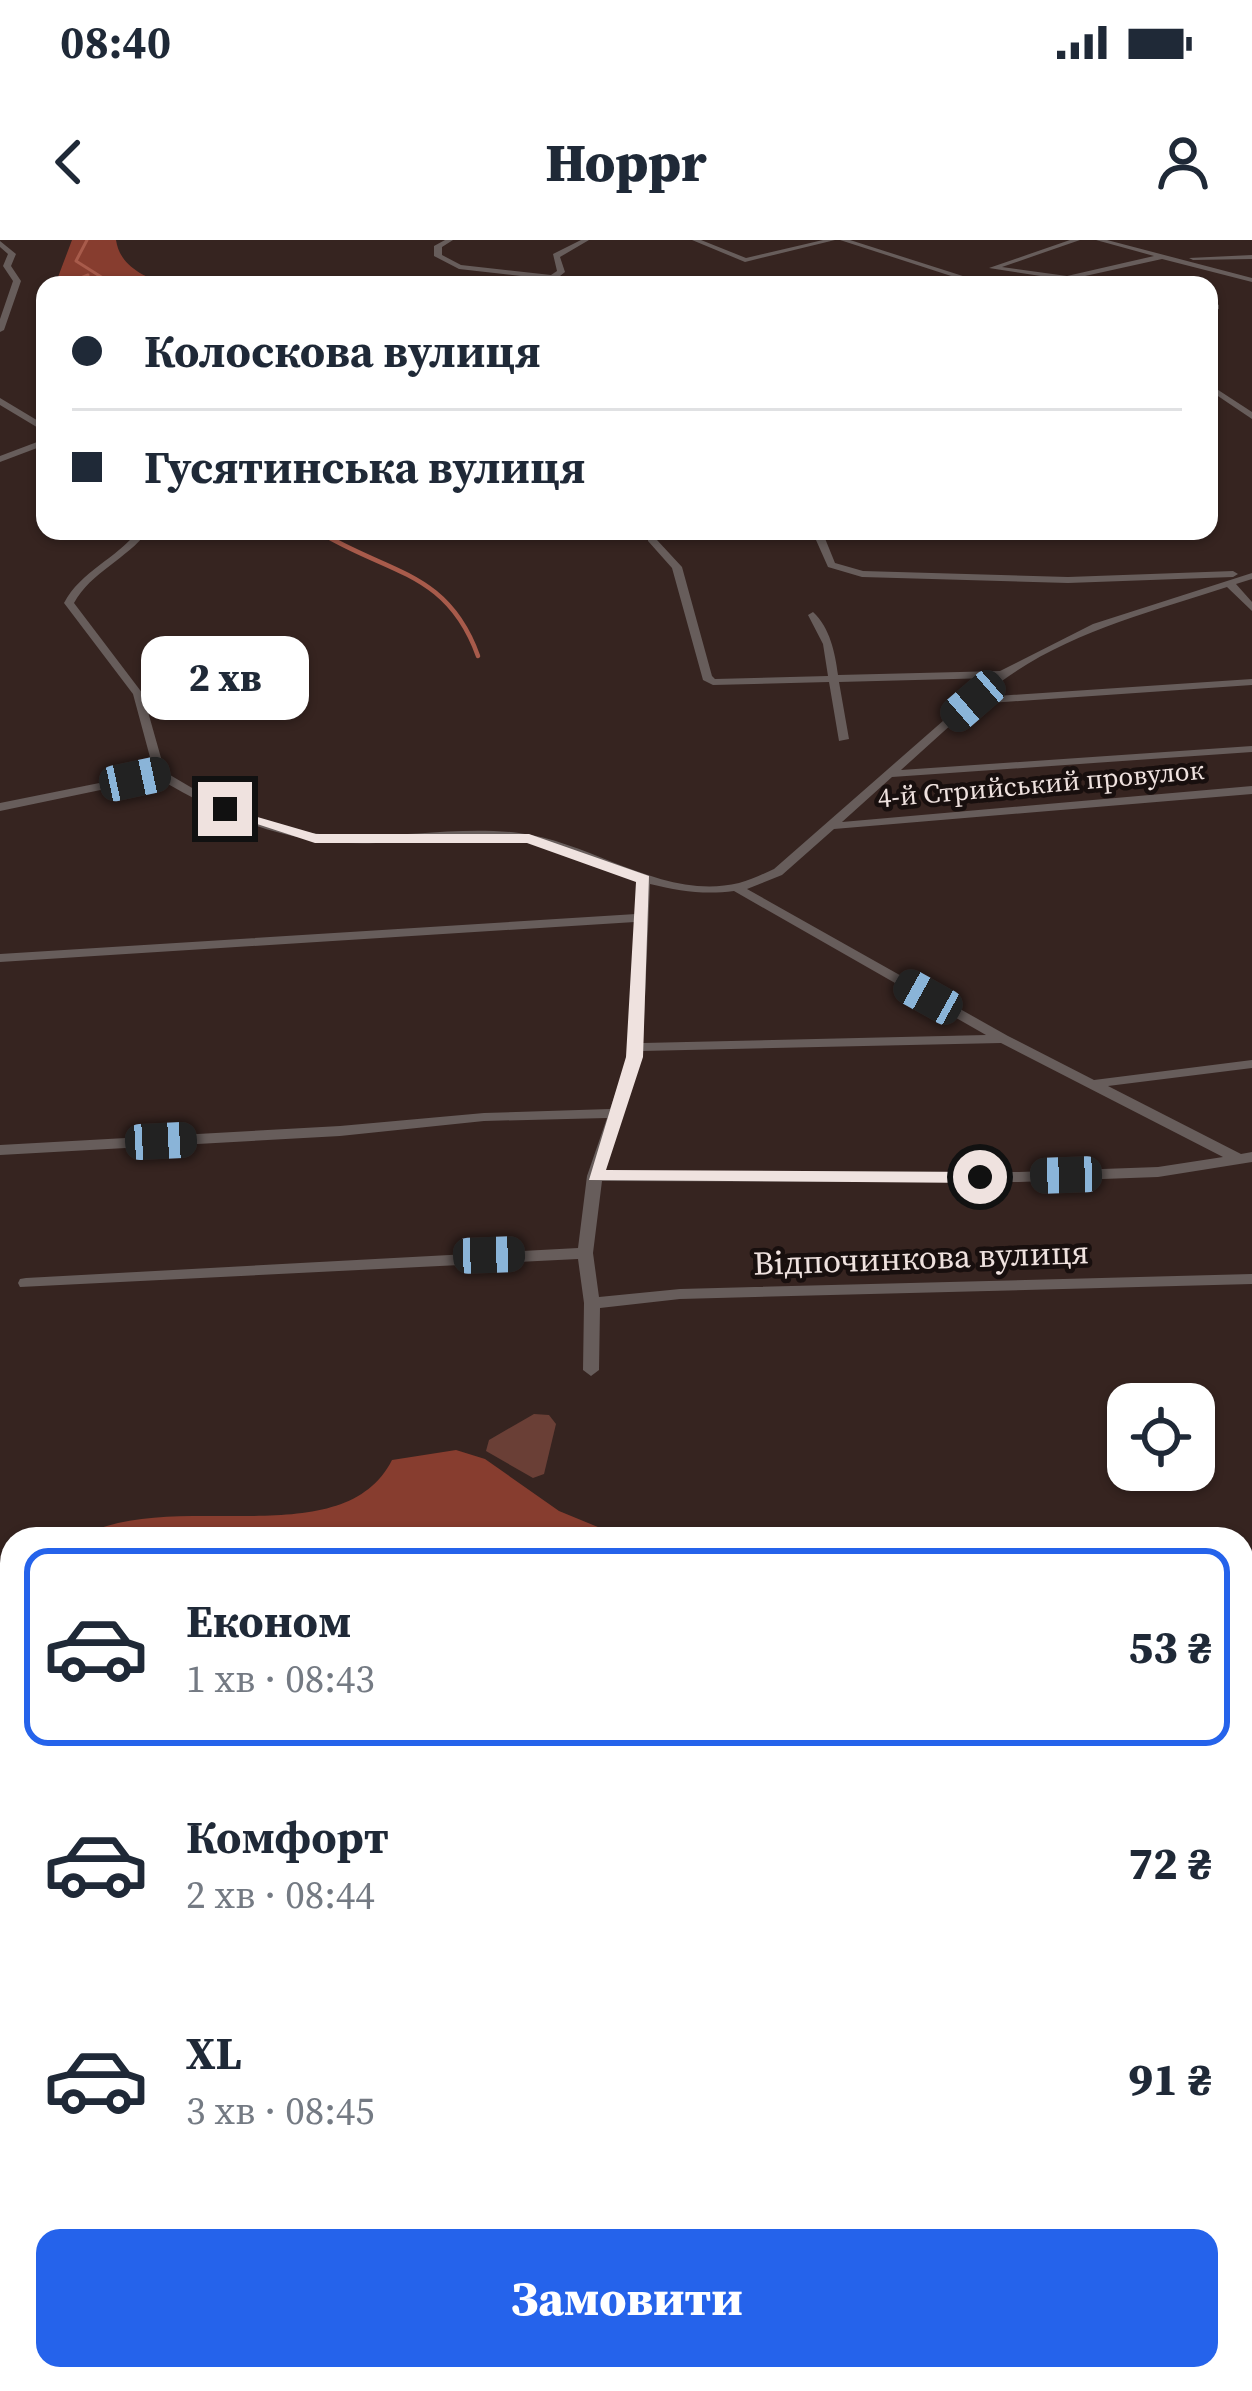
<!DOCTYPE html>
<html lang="uk">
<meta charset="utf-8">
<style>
:root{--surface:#fff;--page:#f6f6f7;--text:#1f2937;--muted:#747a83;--line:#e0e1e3;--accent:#2563eb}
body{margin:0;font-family:"Source Serif 4",serif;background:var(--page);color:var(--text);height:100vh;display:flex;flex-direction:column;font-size:45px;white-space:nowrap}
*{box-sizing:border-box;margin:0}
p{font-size:39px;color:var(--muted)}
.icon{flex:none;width:66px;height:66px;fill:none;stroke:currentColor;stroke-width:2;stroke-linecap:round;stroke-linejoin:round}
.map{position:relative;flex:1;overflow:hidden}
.panel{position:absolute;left:0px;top:1287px;width:1254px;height:864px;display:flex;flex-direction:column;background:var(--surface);border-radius:36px 36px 0 0;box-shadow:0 3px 9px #0004}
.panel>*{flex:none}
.top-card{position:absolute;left:36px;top:36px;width:1182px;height:264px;border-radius:24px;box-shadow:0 3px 9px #0004;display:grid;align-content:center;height:264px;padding:0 36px;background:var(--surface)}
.tools{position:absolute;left:1107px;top:1143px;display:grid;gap:24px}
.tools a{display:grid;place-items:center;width:108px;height:108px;border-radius:24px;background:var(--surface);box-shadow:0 3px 9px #0004;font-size:60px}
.end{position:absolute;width:54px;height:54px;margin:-27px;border:15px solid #efe2df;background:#111;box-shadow:0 0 0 6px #111}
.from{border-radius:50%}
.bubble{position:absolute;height:84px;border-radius:24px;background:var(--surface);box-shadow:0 3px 9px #0004;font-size:39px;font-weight:800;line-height:84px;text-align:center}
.car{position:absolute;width:36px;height:72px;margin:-36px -18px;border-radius:15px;box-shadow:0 0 9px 3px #0007;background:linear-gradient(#222 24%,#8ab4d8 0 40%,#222 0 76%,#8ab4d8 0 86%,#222 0)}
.top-card b{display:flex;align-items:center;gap:42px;height:114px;font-size:45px}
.top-card b+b{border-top:3px solid var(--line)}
.top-card i{width:30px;height:30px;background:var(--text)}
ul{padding:21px 0 0;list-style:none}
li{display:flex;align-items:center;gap:36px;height:198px;margin:0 24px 18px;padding:0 12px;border:6px solid transparent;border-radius:24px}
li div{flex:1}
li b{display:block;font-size:45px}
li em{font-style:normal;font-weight:800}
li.selected{border-color:var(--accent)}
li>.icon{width:108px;height:108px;stroke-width:1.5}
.button{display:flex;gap:24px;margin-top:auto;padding:24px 36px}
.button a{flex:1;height:138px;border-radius:24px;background:var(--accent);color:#fff;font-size:48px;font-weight:800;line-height:138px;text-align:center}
.status{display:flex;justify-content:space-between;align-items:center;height:84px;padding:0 60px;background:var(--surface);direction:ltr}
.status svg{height:33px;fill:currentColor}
header{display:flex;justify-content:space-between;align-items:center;height:156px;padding:0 36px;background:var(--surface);font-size:54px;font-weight:800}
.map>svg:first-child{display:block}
.green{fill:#6a3f36}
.forest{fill:#873d2f}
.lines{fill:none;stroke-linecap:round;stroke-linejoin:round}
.stream-far3{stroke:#a85b4b;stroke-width:3}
.stream-far2{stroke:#a85b4b;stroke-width:4.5}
.stream-far1{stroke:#a85b4b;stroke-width:6}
.stream{stroke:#a85b4b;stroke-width:9}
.street{fill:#675d5b;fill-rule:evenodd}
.route{fill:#efe2df}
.labels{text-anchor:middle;stroke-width:9;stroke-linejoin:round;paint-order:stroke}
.far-street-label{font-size:27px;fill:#efe2df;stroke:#180f0e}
.street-label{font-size:33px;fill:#efe2df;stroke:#180f0e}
</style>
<div class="status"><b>08:40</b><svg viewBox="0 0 49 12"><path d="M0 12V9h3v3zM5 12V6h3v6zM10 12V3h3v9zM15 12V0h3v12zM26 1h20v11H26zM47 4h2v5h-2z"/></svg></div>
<header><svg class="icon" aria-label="back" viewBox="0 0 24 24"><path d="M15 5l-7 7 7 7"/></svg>Hoppr<svg class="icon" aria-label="person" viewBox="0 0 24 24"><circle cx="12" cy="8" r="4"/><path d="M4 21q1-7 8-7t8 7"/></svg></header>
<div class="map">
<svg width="1252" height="2151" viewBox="0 0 1252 2151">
<rect width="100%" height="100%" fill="#362420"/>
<polygon class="green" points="534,1174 549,1175 556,1184 544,1234 533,1238 486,1211 489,1200"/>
<g class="forest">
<path d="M 72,0 L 116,0 C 120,26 142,35 165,45 L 55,45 Z"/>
<path d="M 456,1210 L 485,1219 L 559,1271 L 627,1299 L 78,1299 C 165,1244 342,1319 392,1220 Z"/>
<polygon points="12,1362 12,1493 0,1500 0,1367"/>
<polygon points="12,1843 12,2023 0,2018 0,1844"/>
<polygon points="12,2076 12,2139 259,2139 264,2151 0,2151 0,2081"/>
</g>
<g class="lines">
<g class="stream-far3">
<polyline points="87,0 76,21 114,45"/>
<polyline points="64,45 88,35"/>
</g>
<path class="stream-far2" d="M 318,291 C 387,334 447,330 478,416"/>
<polyline class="stream-far1" points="0,1462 12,1458"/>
<g class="stream">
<polyline points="0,1950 12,1949"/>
<polyline points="186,2139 193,2151"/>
</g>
<g class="street">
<polygon points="445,0 453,0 442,7 442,15 461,25 551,35 557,31 553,14 581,0 589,0 560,17 565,32 560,36 623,45 599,45 459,29 434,16 434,6"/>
<polygon points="692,0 701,0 746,18 823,0 835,0 745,22"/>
<polygon points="840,0 850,0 991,45 979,45"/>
<polygon points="1070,0 1080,0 1002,27 1067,36 1154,16 1096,0 1107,0 1252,38 1252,42 1162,19 1067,40 989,28"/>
<polygon points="0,1 16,14 11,26 21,41 4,90 0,92 0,79 13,41 3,26 8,14 0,7"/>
<polygon points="1252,15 1252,19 1193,20 1189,18"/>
<polygon points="1209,59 1219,65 1219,69 1209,72"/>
<polygon points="1209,144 1252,172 1252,179 1209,150"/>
<polygon points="0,158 45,185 45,192 0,165"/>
<polygon points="45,199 45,205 0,222 0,216"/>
<path d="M 138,291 L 148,291 C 127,319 91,332 74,363 L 143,454 L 165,532 C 207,557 251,583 299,591 C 372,605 446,584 519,593 C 593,602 663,661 739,643 C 751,640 763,634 774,629 L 992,438 L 839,442 L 849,499 L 839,501 L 829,442 L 713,445 L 703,440 L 672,328 L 648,301 L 648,297 L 670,291 L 686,291 L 657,300 L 682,327 L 712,436 L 715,439 L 828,436 L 823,404 L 808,375 L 813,372 C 830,388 835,412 838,435 L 1000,431 L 1093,384 L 1252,333 L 1252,339 L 1236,344 L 1252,362 L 1252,371 L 1227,347 C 1144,374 1050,397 982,457 L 1252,439 L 1252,445 L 974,464 L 901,530 L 1252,506 L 1252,512 L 892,537 L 842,582 L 1252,546 L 1252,554 L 834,589 L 782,635 L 747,649 L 1008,796 L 1094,840 L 1252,820 L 1252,828 L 1108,846 L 1241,914 L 1252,912 L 1252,922 L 1158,937 L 1019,942 L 602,941 L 593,1013 L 599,1057 L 680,1049 L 1252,1034 L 1252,1044 L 680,1059 L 600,1068 L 599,1130 L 591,1136 L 583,1130 L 584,1063 L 578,1019 L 20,1047 L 18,1043 L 20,1039 L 26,1038 L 578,1008 L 587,936 L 607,878 L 484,881 L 340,896 L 0,915 L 0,905 L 340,886 L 484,873 L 610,869 L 628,817 L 635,682 L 0,722 L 0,714 L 636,674 L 638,640 C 600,626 563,608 524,601 C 475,593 425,601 376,603 C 291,606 230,581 158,538 L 0,571 L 0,563 L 154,532 L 133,454 L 64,363 C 81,331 116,319 138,291 ZM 650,644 C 679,651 704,655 734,651 L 986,795 L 643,803 ZM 1001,803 L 1223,917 L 1158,927 L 1019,932 L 604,931 L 642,811 Z"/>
<polygon points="812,291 822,291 835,323 863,331 1068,337 1233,331 1238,334 1233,337 1068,343 862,337 828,327"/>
<polygon points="1242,1421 1252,1425 1252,1442 1242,1438"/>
<polygon points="1242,1683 1252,1687 1252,1710 1242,1706"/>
<polygon points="1242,1829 1252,1833 1252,1859 1242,1855"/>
<polygon points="375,2139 408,2139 415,2151 382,2151"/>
<polygon points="930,2139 956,2139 954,2151 928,2151"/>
</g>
</g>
<polygon class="route" points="220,566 316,594 529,594 649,636 643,817 606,930 980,932 989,937 980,943 589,940 626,817 636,642 527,603 315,603 220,572"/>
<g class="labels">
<g class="far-street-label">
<text transform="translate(1041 544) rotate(-5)" y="9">4-й Стрийський провулок</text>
</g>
<g class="street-label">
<text transform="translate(921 1017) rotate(-2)" y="12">Відпочинкова вулиця</text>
</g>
</g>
</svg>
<div class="tools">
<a><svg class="icon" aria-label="locate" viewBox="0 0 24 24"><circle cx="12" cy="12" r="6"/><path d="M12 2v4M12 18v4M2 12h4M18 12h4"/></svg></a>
</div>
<i class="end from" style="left:980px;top:937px"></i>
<i class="end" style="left:225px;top:569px"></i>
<div class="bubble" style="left:141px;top:396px;width:168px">2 хв</div>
<i class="car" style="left:973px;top:461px;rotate:229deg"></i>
<i class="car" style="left:135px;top:539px;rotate:78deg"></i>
<i class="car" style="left:928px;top:757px;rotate:299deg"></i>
<i class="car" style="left:161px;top:901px;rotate:87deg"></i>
<i class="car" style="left:1066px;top:935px;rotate:268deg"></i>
<i class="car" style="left:489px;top:1015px;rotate:88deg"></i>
<div class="top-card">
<b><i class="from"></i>Колоскова вулиця</b>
<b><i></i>Гусятинська вулиця</b>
</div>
<section class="panel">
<ul>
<li class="selected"><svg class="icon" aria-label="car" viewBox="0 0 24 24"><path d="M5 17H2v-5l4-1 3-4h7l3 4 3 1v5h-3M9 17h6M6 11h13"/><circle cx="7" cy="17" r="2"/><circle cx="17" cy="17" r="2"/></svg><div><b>Економ</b><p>1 хв · 08:43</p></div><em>53 ₴</em></li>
<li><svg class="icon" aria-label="car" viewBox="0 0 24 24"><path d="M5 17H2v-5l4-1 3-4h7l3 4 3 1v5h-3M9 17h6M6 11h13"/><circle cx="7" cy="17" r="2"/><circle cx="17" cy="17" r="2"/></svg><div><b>Комфорт</b><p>2 хв · 08:44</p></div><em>72 ₴</em></li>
<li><svg class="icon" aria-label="car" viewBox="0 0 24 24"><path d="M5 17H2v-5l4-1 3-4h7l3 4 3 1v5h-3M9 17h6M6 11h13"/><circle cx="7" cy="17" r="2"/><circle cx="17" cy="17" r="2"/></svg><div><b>XL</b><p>3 хв · 08:45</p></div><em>91 ₴</em></li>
</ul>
<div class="button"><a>Замовити</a></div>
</section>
</div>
